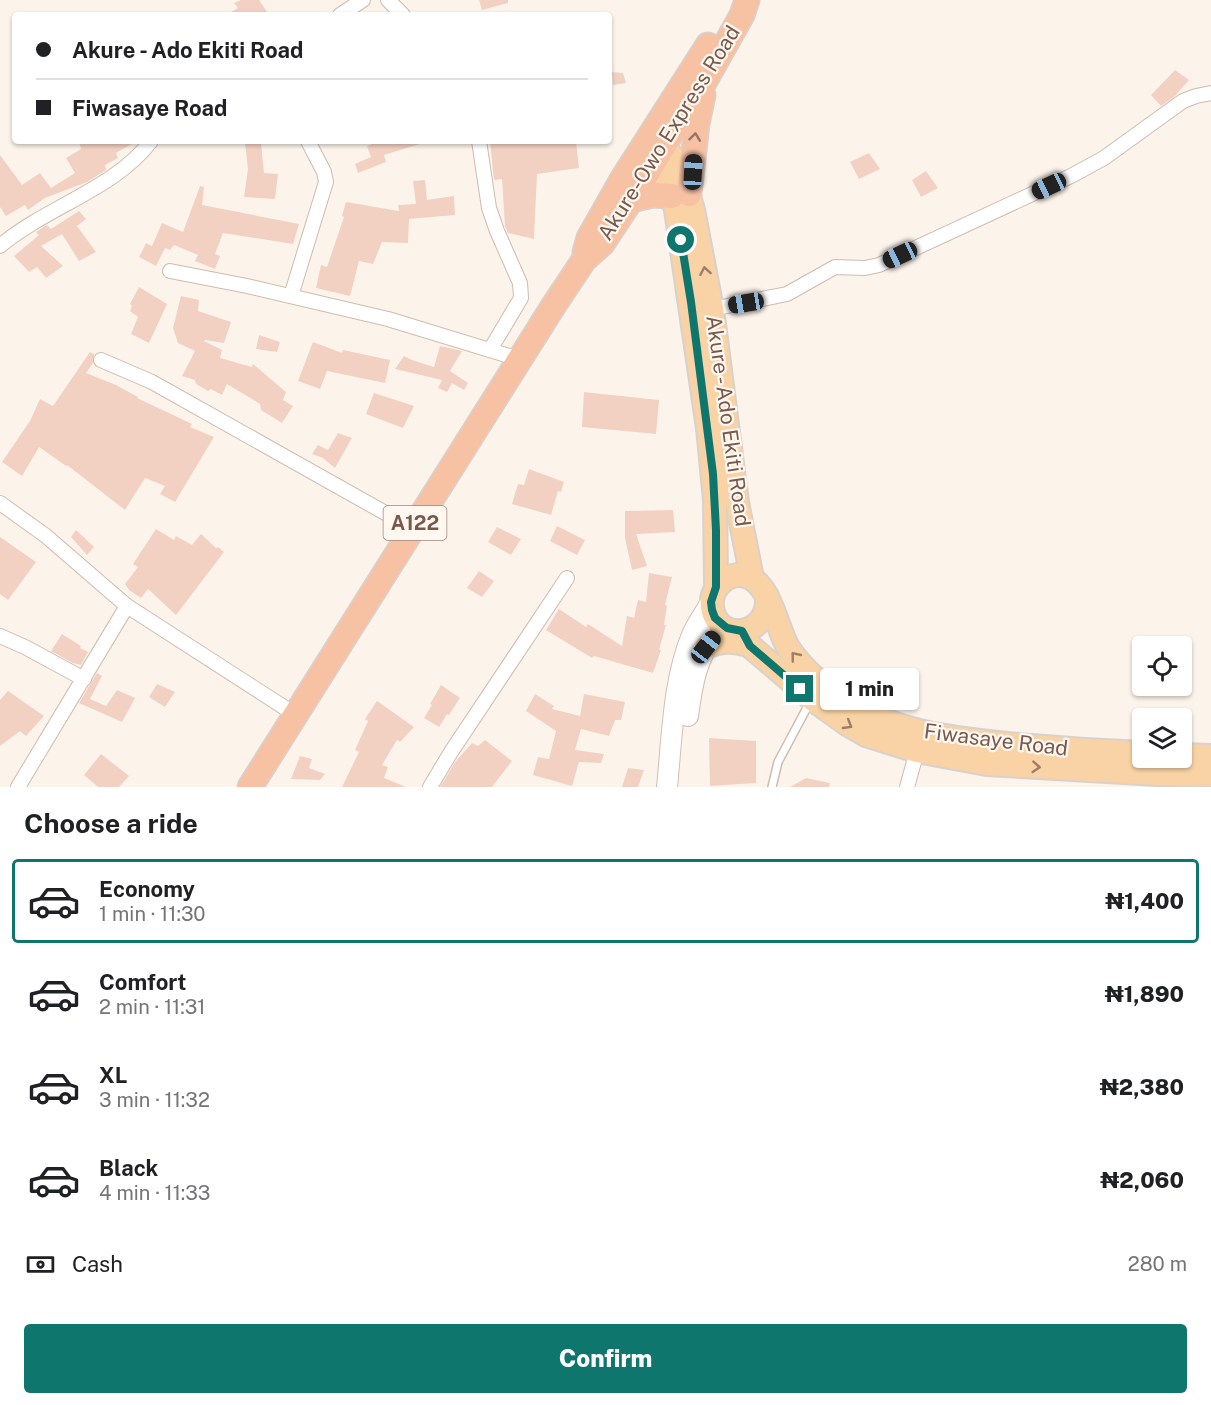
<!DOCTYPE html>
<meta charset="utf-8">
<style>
:root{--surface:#fff;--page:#f6f6f6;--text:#202124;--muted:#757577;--line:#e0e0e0;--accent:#0f766e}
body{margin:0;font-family:"Public Sans",sans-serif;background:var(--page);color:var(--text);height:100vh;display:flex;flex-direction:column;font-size:22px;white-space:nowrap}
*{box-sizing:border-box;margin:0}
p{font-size:20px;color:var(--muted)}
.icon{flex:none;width:33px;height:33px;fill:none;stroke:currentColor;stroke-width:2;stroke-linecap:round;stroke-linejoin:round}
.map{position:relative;height:787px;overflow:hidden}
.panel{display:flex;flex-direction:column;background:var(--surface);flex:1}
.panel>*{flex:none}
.top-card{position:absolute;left:12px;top:12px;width:600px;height:132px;border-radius:6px;box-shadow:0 2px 4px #0004;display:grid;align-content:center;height:132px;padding:0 24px;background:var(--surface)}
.tools{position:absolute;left:1132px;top:636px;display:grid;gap:12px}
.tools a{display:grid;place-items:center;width:60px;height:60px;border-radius:6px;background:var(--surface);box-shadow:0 2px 4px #0004;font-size:30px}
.end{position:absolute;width:27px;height:27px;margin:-14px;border:8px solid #0f766e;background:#fff;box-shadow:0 0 0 3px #fff}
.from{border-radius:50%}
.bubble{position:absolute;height:42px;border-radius:6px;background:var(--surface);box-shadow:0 2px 4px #0004;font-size:20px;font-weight:800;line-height:42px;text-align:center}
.car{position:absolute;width:18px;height:36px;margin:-18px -9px;border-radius:8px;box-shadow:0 0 4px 2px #0007;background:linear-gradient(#222 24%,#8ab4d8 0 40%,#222 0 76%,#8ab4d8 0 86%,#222 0)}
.top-card b{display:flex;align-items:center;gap:21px;height:57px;font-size:22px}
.top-card b+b{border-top:2px solid var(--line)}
.top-card i{width:15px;height:15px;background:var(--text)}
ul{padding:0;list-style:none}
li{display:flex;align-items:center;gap:18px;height:84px;margin:0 12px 9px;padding:0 12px;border:3px solid transparent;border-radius:6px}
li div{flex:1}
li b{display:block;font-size:22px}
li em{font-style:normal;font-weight:800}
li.selected{border-color:var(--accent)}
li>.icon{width:54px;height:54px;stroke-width:1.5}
h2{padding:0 24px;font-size:27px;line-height:72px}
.pay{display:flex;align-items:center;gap:15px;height:66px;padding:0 24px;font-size:22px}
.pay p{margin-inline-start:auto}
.button{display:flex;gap:12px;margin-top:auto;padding:12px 24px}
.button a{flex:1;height:69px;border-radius:6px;background:var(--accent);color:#fff;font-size:24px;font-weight:800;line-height:69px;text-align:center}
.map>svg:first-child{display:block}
.building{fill:#f2d1c2}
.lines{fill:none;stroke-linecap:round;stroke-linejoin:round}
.service-casing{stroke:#cfbbaf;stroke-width:10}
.minor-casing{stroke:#cfbbaf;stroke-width:16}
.secondary-casing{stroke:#d5bdaf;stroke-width:22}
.primary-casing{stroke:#d9d1cd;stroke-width:26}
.trunk-casing{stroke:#d9d1cd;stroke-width:27}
.service{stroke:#fff;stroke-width:7}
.minor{stroke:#fff;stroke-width:14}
.secondary{stroke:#fff;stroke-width:20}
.primary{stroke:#f9d3a5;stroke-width:22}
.trunk{stroke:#f7c2a4;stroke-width:24}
.oneway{stroke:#987363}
.oneway2{stroke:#9f7e67}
.route{stroke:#0f766e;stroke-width:8}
.labels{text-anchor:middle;stroke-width:4.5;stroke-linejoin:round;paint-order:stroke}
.shield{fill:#fff8f1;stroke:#a0897e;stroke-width:1.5}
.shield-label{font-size:20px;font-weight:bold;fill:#78594d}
.street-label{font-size:21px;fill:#78594d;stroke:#fff8f1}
</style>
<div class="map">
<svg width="1211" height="787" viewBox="0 0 1211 787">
<rect width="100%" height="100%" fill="#fcf4ea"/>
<g class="building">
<polygon points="241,0 259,0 269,15 226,15 238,8 234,3"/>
<polygon points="479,0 508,0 508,3 482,10"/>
<polygon points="1175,70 1189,80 1175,96 1161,106 1151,95"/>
<polygon points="612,72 623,73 626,83 613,85"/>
<polygon points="79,141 137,141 116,153 118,158 105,165 106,170 87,182 45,198 28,210 25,205 6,216 0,207 0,155 22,185 40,173 51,188 75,173 66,158 81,149"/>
<polygon points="380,141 422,141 423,143 384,155 386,162 358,173 355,164 371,157 367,146"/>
<polygon points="490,141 576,141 579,168 537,174 534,239 508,233 505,226 502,179 494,180"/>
<polygon points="245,143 261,143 264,173 278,174 275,199 244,197 248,169"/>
<polygon points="869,153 880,169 859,179 850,162"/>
<polygon points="926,171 938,188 921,197 912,180"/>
<polygon points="425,180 427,200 454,196 455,215 409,219 408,243 382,242 373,264 359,261 350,296 316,288 321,265 327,267 344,217 342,216 346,202 399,211 398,205 416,204 413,181"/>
<polygon points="200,186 204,187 202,205 299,224 293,244 223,233 215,254 220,256 215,269 195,261 198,255 174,245 170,250 165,248 156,266 139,257 146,243 152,246 162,223 183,232"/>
<polygon points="79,211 86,219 77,226 96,252 79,261 62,234 41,246 63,266 46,278 37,267 29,272 14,256 39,235 36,232 47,225 51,229"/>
<polygon points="139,287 167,304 149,343 131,334 138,317 130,311 132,306 130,304"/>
<polygon points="181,296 199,300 198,311 231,322 224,343 205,340 204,341 222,350 220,358 252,367 253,364 286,392 283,400 293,406 282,423 261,410 260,404 227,384 222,395 211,389 208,391 196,384 195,380 182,376 195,351 178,343 173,328"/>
<polygon points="259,335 280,342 277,352 256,349"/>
<polygon points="313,342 342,353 343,350 390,360 385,383 327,371 320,389 298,381"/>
<polygon points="440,346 462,351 450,371 468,383 464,390 452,383 447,392 438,388 442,380 395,369 404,356 412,360 434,367"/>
<polygon points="90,352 94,354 93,363 86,373 116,385 138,397 137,398 192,424 190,427 214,437 175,502 160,494 165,486 145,478 125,510 67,465 66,466 39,447 22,476 2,462 30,421 40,399 53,406"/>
<polygon points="584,392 659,400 656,434 582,427"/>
<polygon points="374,393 414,406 403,428 366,414"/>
<polygon points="338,433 352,438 335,468 323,458 312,454 318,445 328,450"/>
<polygon points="529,469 564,482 561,492 558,491 551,515 512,504 518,484 524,485"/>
<polygon points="673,510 675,532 636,534 647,566 632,570 625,538 625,511"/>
<polygon points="557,526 585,540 577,555 550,541"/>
<polygon points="497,527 521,539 511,555 488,542"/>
<polygon points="156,529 174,540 176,536 192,545 201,534 216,548 218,547 224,552 176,615 148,589 141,598 129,590 125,584 138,567 133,564"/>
<polygon points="76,530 94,547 87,555 71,537"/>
<polygon points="0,537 36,562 8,600 0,594"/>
<polygon points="479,571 494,581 482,597 467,588"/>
<polygon points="649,573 672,577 665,605 667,606 664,625 666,625 659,650 661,650 653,673 594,656 592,658 546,630 559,609 586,627 588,624 622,646 627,616 634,618 638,600 646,602"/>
<polygon points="62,634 81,646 80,648 88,652 81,665 73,663 51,651"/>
<polygon points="97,673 102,676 90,699 106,706 117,690 135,698 122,722 79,703"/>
<polygon points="157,684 175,692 165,707 149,697"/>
<polygon points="441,685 460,698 449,715 447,714 439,727 424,718 432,705 430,704"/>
<polygon points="8,691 44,716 26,736 20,731 0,746 0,700"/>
<polygon points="535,694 554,706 552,709 580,716 584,694 625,702 621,720 615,720 609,736 581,729 575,750 604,754 601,763 579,762 572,786 533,775 538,757 549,759 556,731 526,711"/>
<polygon points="377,701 414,727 400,742 397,740 382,765 388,767 384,778 406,787 342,787 359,752 355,750 368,721 365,719"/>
<polygon points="709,738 756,741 756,783 710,786"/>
<polygon points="485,740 512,761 492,787 440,787 456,761 472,743 478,746"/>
<polygon points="101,754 129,776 119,787 98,787 84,775"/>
<polygon points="300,756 312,759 309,768 325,774 320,780 291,779"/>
<polygon points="628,768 644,770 638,787 622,787"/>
<polygon points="806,778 830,783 829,787 790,787"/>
</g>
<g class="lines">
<defs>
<polyline id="service" points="772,787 778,762 810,702"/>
<g id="minor">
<polyline points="388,0 403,15"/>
<polyline points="340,15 363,0"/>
<polyline points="479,141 489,208 497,231 520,283 521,298 490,350"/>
<path d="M 0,246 C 46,207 115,189 151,141"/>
<polyline points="170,271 247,286 388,319 519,359"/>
<polyline points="291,296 326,182 324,172 308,141"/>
<polyline points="712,309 787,294 835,267 865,268 879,265 1071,176 1104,158 1183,101 1196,96 1211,93"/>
<polyline points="101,360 152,382 412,528"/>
<polyline points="0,503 46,536 127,606 296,715"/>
<polyline points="0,636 25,647 84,679"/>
<polyline points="18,787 127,606"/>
<polyline points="430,787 451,752 567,578"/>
<polyline points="907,787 917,751"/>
</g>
<g id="secondary">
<path d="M 688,716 C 692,686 696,659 715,634"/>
<path d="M 667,787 C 672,738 673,680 692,635 C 697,623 705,613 711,602"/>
</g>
<g id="primary">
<polyline points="651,135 664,145 681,170 693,210 712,309 737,502 752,578"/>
<path d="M 644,148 C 664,165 669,185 676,210 L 708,428 L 715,500 L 716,587"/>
<path d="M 767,596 C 770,637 717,644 712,607 C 711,599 713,592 718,586 C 723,580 730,576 737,575 C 770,573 775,627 789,649 C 800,666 820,684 838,696 C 888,731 948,738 1007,744 C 1052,748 1097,751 1143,753"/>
<polyline points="742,631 750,646 812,699 847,724 866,735 917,751 987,764 1158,774 1211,775"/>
<path d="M 706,647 C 721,641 732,640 748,645"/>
<polyline points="1182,755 1211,756"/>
</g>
<g id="trunk">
<polyline points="689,194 697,124 703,95"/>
<polyline points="631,200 652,195 672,196"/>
<polyline points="585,252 589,238 623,178 708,45"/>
<polyline points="250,787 554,305 584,260 602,244 631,200 664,145 705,81 742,15 747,0"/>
</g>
</defs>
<use href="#service" class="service-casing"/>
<use href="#minor" class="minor-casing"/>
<use href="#secondary" class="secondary-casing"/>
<use href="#primary" class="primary-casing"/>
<use href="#trunk" class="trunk-casing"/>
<use href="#service" class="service"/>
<use href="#minor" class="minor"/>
<use href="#secondary" class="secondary"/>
<use href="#primary" class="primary"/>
<use href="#trunk" class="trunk"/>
</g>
<defs><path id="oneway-chevron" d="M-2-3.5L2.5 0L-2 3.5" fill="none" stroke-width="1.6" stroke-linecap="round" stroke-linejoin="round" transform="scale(1.5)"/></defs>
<use class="oneway" href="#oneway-chevron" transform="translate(695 137) rotate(-83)"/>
<g class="oneway2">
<use href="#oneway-chevron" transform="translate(705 271) rotate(-100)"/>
<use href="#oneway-chevron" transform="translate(795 656) rotate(-129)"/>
<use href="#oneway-chevron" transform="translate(848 725) rotate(31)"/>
<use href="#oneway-chevron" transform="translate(1036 767) rotate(4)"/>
</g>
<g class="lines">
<polyline class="route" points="681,240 691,302 713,474 716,530 716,587 711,602 712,610 715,618 727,628 742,631 750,646 800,689"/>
</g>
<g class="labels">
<rect class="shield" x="383.5" y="506" width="63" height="34" rx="4.5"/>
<g class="shield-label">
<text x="415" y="530">A122</text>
</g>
<g class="street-label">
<text transform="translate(669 133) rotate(-58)" y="7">Akure-Owo Express Road</text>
<text transform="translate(728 421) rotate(82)" y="7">Akure - Ado Ekiti Road</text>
<text transform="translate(996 740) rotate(7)" y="7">Fiwasaye Road</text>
</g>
</g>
</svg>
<div class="tools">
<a><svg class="icon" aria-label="locate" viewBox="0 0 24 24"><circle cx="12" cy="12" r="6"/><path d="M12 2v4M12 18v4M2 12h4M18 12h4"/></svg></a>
<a><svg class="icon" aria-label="layers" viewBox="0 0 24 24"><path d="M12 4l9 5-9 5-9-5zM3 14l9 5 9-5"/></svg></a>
</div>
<i class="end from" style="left:681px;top:240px"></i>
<i class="end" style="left:800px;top:689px"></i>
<div class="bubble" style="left:820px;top:668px;width:99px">1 min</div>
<i class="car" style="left:693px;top:172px;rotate:3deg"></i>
<i class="car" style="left:1049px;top:186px;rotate:245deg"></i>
<i class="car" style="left:900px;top:255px;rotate:245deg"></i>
<i class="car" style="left:746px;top:303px;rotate:261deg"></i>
<i class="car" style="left:706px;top:647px;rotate:38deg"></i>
<div class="top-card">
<b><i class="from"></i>Akure - Ado Ekiti Road</b>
<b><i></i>Fiwasaye Road</b>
</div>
</div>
<section class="panel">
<h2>Choose a ride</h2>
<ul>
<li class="selected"><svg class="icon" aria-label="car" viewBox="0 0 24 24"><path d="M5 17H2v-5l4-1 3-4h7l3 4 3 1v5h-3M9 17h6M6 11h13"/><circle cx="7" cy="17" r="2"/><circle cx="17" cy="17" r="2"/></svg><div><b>Economy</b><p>1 min · 11:30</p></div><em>₦1,400</em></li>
<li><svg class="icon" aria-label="car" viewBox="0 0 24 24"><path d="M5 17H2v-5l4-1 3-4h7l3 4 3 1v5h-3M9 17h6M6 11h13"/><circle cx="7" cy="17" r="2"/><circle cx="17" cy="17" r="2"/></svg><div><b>Comfort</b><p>2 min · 11:31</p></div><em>₦1,890</em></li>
<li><svg class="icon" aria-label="car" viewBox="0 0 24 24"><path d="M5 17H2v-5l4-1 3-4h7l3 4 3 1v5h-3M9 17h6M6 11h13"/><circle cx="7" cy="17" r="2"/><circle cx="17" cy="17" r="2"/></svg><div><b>XL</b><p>3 min · 11:32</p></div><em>₦2,380</em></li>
<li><svg class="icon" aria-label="car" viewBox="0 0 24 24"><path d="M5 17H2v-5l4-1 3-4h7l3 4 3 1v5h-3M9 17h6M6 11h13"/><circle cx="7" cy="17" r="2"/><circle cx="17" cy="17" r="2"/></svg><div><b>Black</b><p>4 min · 11:33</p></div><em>₦2,060</em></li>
</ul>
<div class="pay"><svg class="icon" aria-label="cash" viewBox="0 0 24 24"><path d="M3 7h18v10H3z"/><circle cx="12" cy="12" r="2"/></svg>Cash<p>280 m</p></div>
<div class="button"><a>Confirm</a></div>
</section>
